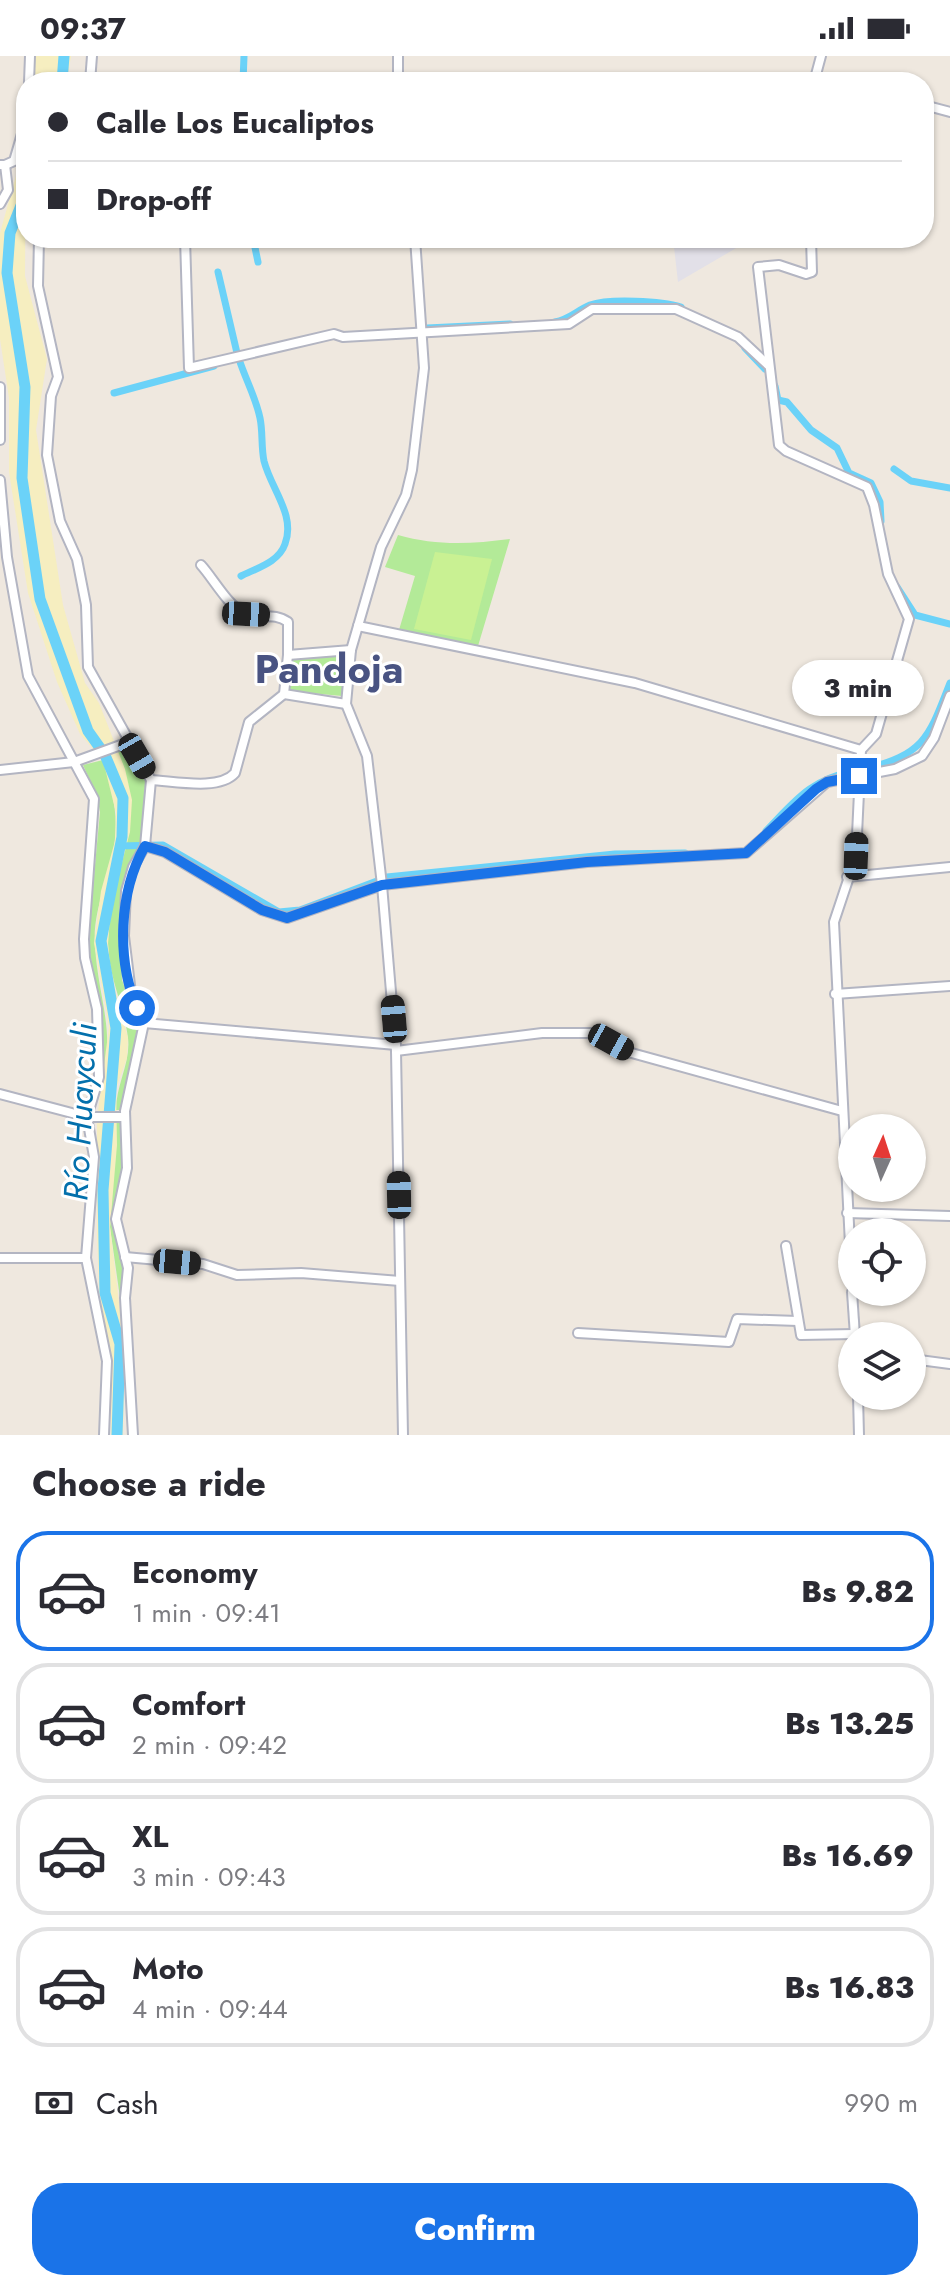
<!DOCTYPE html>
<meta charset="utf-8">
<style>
:root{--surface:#fff;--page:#f7f7f7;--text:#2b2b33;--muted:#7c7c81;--line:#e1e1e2;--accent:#1a73e8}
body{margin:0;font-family:Jost,sans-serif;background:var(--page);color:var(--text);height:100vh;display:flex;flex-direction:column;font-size:30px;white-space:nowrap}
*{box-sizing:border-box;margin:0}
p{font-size:26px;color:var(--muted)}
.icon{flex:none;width:44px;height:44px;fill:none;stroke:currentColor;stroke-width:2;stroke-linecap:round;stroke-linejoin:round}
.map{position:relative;height:1379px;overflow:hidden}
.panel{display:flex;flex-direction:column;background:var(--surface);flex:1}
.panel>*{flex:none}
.guide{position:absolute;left:16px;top:16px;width:918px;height:176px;border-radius:32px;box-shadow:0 2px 6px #0004;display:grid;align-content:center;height:176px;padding:0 32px;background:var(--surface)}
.needle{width:52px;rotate:3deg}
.controls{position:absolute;left:838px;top:1058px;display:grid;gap:16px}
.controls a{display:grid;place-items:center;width:88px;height:88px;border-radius:50%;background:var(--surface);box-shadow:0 2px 6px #0004;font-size:40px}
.end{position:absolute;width:36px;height:36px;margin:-18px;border:10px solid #1a73e8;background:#fff;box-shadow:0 0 0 4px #fff}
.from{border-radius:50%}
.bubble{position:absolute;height:56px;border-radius:28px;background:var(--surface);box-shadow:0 2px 6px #0004;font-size:26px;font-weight:800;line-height:56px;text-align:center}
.car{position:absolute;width:24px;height:48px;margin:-24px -12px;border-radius:10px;box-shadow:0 0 6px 2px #0007;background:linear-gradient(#222 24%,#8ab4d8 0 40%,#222 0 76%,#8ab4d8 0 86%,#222 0)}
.guide b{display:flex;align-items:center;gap:28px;height:76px;font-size:30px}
.guide b+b{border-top:2px solid var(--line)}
.guide i{width:20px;height:20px;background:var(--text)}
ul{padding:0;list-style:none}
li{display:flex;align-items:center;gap:24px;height:120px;margin:0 16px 12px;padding:0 16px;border:4px solid var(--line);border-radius:32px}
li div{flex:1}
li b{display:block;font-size:30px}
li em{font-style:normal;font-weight:800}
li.active{border-color:var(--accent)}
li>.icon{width:72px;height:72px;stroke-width:1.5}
h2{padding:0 32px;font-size:36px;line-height:96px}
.pay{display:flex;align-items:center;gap:20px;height:88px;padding:0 32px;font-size:30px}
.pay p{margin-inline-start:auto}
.button{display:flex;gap:16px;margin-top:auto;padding:16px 32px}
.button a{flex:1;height:92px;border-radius:32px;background:var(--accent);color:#fff;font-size:32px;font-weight:800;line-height:92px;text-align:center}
.status{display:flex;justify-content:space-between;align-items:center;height:56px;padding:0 40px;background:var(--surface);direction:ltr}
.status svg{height:22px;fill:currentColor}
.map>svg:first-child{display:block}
.industrial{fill:#e2e0e8}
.green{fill:#b3ea98}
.sand{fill:#f6eec0}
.pitch{fill:#c9f193}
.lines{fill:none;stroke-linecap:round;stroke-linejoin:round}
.canal{stroke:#6bd2f8;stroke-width:7}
.river{stroke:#6bd2f8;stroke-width:11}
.minor-casing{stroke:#b3b5c2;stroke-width:12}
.minor{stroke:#fff;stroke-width:8}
.route{stroke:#1a73e8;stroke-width:10}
.labels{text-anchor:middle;stroke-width:6;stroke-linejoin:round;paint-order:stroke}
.water-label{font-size:34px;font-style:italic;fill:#0370ac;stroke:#fff}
.district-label{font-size:40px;font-weight:bold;fill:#495382;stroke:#fff}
</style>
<div class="status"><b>09:37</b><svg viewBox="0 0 49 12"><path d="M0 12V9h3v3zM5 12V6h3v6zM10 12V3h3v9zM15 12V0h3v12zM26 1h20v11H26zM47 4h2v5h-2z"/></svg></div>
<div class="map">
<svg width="950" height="1379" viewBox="0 0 950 1379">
<rect width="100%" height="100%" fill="#efe8df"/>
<polygon class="industrial" points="673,182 750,182 750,184 678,226"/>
<g class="green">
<path d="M 398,479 C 436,490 471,488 510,483 L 478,590 L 399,574 L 415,520 L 385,511 Z"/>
<polygon points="339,600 344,603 342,640 289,635 292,601"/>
<path d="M 123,693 L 131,696 L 148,725 L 140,788 L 123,832 L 119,861 L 122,924 L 138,969 L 121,1054 L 116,1054 C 116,1029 131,1006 128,982 C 124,949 108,920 108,886 C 110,820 149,760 116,696 Z"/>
<path d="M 103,704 C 111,730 118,754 115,782 C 112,818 92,852 95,890 C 98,941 114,969 104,1023 L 102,971 L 88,884 L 100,756 L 97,740 L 83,709 Z"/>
<polygon points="116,1064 120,1065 124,1112 113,1164 124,1213 121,1249 110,1171"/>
</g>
<g class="sand">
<polygon points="35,0 71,0 67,26 35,26"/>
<polygon points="26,84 25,220 47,303 36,374 63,549 85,627 99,647 125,713 132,744 130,776 111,849 108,888 111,918 128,982 127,1002 116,1033 117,1089 110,1171 125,1297 123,1379 111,1379 112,1302 99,1235 97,1179 97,1063 109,971 94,887 101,835 115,785 116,757 103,704 80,678 57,626 28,537 9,416 9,342 0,283 0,177"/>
</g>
<polygon class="pitch" points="435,496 492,503 471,584 414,573"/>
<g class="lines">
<g class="canal">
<polyline points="243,26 244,0"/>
<polyline points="253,182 258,206"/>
<polyline points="218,216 237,297"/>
<path d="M 555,266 C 570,263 576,255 590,249 C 609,242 662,245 681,251"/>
<polyline points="427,272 510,268"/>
<polyline points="745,292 765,313"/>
<path d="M 239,303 C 245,322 256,342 260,362 C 263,376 261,391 264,405 C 271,433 296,459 285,488 C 279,506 257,512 241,520"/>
<polyline points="775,330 778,344 787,346 811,374 837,392 849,417 871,427 880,446 881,465"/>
<polyline points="114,337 214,310"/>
<polyline points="894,413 911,425 950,432"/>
<polyline points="897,531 915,559 950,568"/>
<path d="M 865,713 C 925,698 929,681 950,627"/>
<path d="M 766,775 C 796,744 810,724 854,715"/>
<polyline points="119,790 163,789 279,856 300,854 377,825"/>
<polyline points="387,821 615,798 685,797"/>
</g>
<g class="river">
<polyline points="62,26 64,0"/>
<polyline points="26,137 10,177 7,217 25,331 22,422 40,543 88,675 105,699 123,742 122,781 101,885 116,972 103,1134 105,1237 120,1288 117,1379"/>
</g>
<defs>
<g id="minor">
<polyline points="29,26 30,0"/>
<polyline points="90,26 92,0"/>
<polyline points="398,26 398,0"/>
<polyline points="814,26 821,0"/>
<polyline points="924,49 950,56"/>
<polyline points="5,109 14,105 26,64"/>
<polyline points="0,148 8,134 5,109 1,109"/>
<polyline points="39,182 38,230 58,321 51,340 47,399 60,465 77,503 86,549 88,611 151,724 145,790 133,811 126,835 124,880 131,937 144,967 125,1055 127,1112 116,1163 128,1212 125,1242 133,1379"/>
<polyline points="185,182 189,312 334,278 343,281 569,268 592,253 676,253 738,281 768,309"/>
<polyline points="811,182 812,216 806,218 779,209 758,211 779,389 786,395 867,431 874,449 888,518 909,563 876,678 861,694 856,800 834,866 852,1229"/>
<polyline points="0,331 0,384"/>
<polyline points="0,424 7,501 28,620 94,743 84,883 85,902 97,953 99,1021 87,1061 94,1101 86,1202 107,1305 104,1379"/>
<path d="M 201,509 C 213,522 228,550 244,557 C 259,563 274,556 288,566 L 288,599"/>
<polyline points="358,570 635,627 861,694"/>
<polyline points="346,648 284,638 288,599 351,594"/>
<polyline points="0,714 74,706 129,686"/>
<path d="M 151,724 C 174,725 219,735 235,717 L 249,666 L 284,638"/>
<polyline points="145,790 165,796 262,854 287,862 382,829 587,806 746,797 827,726 895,713 922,700 934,682 950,640"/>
<polyline points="847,821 950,811"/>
<polyline points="835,938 950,930"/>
<polyline points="144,967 396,989"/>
<polyline points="396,995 542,977 595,977 628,996 842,1055"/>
<polyline points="0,1038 87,1061 124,1061"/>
<polyline points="847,1157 950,1160"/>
<polyline points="786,1190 801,1279 855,1278"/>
<polyline points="125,1201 203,1208 237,1219 301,1217 400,1225"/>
<polyline points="0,1202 86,1202"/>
<polyline points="852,1236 855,1280"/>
<polyline points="578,1277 729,1286 737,1263 798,1265"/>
<polyline points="912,1303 950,1308"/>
<polyline points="858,1340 859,1379"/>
<polyline points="403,1379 396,995 382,829 367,700 346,648 351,594 381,491 406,439 412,414 424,312 415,182"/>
</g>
</defs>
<use href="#minor" class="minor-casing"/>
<use href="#minor" class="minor"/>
</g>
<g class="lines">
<path class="route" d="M 137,952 C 116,902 119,836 145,790 L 165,796 L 262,854 L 287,862 L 382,829 L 587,806 L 746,797 L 816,733 L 827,726 L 859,720"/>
</g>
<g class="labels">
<g class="water-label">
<text transform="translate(80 1056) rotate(-87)" y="12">Río Huayculi</text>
</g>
<g class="district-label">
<text x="329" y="627">Pandoja</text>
</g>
</g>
</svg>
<div class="controls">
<a><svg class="needle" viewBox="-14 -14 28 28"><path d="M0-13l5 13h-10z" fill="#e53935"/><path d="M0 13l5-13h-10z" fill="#7c7c81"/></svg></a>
<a><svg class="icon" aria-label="locate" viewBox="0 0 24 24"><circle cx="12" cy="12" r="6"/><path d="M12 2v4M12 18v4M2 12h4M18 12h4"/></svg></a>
<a><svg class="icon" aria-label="layers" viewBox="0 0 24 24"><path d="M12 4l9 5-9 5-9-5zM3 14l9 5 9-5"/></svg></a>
</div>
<i class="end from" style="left:137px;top:952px"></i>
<i class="end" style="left:859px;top:720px"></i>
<div class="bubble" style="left:792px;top:604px;width:132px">3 min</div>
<i class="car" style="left:246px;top:558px;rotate:93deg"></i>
<i class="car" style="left:137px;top:700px;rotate:150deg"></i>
<i class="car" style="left:856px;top:800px;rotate:2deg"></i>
<i class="car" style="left:394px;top:963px;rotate:355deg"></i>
<i class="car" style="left:611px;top:986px;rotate:119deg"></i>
<i class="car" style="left:399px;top:1139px;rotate:359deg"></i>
<i class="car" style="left:177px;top:1206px;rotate:95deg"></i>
<div class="guide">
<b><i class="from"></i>Calle Los Eucaliptos</b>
<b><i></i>Drop-off</b>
</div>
</div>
<section class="panel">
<h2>Choose a ride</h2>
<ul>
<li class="active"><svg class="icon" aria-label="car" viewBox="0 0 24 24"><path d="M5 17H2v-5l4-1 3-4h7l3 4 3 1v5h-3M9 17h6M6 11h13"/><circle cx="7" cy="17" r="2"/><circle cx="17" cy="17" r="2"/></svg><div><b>Economy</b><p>1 min · 09:41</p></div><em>Bs 9.82</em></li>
<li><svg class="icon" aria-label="car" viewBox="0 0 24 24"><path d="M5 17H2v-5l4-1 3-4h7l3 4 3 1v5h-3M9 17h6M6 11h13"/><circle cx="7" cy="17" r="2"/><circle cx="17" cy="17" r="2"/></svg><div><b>Comfort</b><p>2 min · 09:42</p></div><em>Bs 13.25</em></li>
<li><svg class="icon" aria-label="car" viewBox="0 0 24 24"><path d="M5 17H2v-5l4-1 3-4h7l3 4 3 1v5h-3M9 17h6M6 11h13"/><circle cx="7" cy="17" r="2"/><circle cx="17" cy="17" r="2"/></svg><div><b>XL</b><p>3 min · 09:43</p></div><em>Bs 16.69</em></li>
<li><svg class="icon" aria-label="car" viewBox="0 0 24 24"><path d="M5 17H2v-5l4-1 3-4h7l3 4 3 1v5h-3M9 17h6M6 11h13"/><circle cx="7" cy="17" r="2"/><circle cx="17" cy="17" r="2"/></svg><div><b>Moto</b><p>4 min · 09:44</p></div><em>Bs 16.83</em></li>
</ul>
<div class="pay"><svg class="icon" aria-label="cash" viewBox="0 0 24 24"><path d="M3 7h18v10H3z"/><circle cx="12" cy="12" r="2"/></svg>Cash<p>990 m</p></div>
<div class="button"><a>Confirm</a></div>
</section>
